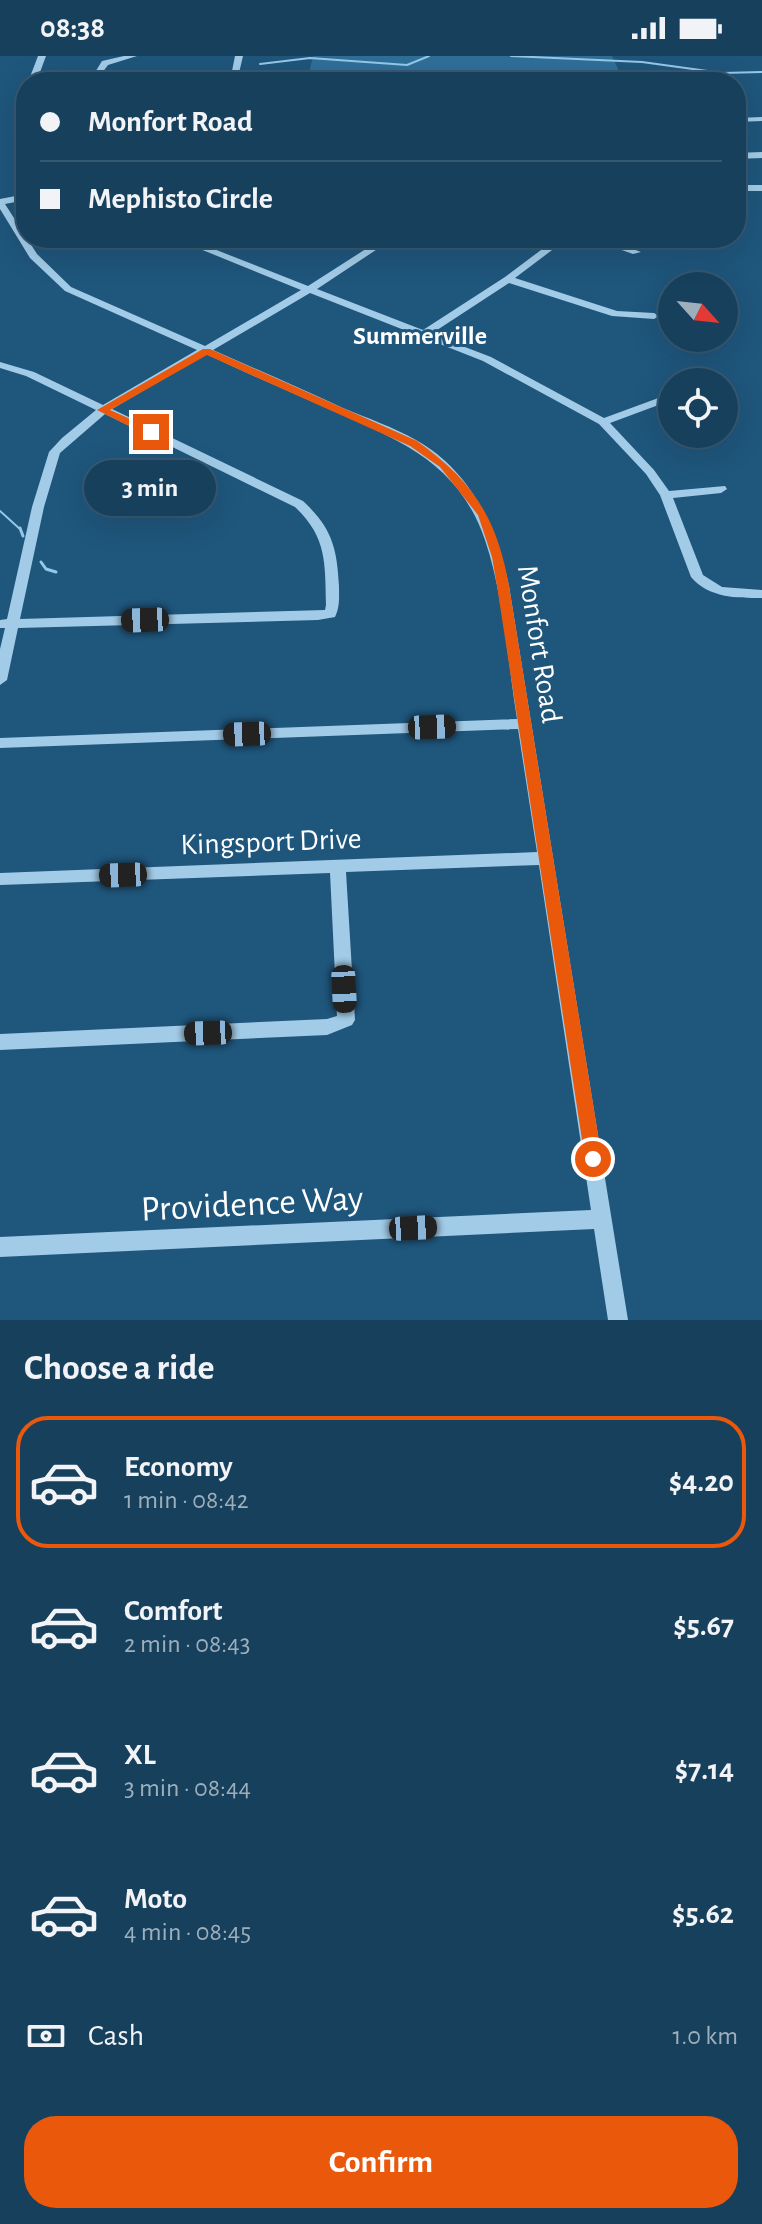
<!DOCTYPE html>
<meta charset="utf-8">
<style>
:root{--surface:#17405d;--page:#204763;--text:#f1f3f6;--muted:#9eafbc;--line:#365972;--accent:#ea580c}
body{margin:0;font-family:"Alegreya Sans",sans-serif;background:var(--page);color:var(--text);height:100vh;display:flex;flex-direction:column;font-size:30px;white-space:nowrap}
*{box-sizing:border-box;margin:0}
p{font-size:26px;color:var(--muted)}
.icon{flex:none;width:44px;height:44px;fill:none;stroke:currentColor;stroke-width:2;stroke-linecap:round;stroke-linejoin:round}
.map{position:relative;height:1264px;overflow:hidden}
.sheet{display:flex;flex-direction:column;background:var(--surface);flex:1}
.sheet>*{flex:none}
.banner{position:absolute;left:16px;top:16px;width:730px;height:176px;border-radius:32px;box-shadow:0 8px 32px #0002,0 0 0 2px var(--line);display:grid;align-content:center;height:176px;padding:0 24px;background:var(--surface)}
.needle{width:52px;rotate:117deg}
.controls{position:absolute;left:658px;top:216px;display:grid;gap:16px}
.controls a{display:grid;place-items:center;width:80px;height:80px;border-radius:50%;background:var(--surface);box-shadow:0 8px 32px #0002,0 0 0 2px var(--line);font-size:40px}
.end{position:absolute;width:36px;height:36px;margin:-18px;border:10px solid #ea580c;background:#fff;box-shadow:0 0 0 4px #fff}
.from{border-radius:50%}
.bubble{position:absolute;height:56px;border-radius:28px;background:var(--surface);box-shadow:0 8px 32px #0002,0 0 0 2px var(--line);font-size:26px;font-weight:700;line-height:56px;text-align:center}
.car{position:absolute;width:24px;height:48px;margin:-24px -12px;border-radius:10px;box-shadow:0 0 6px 2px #0007;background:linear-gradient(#222 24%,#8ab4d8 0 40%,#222 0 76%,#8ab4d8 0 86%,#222 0)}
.banner b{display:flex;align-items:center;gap:28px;height:76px;font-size:30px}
.banner b+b{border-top:2px solid var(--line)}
.banner i{width:20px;height:20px;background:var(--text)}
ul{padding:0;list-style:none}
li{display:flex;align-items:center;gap:24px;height:132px;margin:0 16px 12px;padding:0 8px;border:4px solid transparent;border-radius:32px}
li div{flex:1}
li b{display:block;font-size:30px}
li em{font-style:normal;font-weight:700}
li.active{border-color:var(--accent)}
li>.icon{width:72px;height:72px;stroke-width:1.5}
h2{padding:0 24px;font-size:36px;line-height:96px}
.pay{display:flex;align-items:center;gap:20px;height:88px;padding:0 24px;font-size:30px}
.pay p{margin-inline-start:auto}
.button{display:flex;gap:16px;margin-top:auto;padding:16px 24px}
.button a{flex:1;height:92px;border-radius:32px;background:var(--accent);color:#fff;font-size:32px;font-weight:700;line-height:92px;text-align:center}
.status{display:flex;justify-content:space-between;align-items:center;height:56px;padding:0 40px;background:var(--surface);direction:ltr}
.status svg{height:22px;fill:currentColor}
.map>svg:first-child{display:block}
.green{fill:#2f6f98}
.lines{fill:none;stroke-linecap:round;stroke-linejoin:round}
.stream-far1{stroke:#95c8e8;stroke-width:2}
.stream{stroke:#95c8e8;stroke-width:3}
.minor{fill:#a2cbe7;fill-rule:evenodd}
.route{fill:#ea580c}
.labels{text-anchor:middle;stroke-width:6;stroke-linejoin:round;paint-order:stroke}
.far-neighbourhood-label{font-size:26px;font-weight:bold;fill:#fff;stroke:#1f567c}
.street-label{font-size:30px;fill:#fff;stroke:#1f567c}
.near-street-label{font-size:36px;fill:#fff;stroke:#1f567c}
</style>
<div class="status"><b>08:38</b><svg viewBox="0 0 49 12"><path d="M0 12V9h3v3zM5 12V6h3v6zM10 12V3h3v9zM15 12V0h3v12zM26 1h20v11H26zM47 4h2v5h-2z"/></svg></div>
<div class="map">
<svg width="762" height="1264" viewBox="0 0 762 1264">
<rect width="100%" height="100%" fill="#1f567c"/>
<polygon class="green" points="313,0 612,0 624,26 307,26"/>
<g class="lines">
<g class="stream-far1">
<polyline points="511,0 642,6 722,17 762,16"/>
<polyline points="260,8 310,2 407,9 429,0"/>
<polyline points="0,455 21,474"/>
</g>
<g class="stream">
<polyline points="20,472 23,480"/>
<polyline points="41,506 46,513 56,516"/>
</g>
<g class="minor">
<polygon points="38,0 46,0 39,19 94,18 102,5 124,0 137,0 108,9 102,17 232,15 235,0 243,0 239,17 235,19 34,23 30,21"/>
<polygon points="762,61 762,65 736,66 736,62"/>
<polygon points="762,96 762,102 736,103 736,97"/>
<rect x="736" y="129" width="26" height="6"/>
<path d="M 26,138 L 26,144 L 5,148 L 37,198 L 71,231 L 205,290 L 301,234 L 173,182 L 186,182 L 308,230 L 383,182 L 394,182 L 317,233 L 423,274 L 505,221 L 557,182 L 568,182 L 515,222 L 617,255 L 654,257 L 659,260 L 654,263 L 612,260 L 509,227 L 431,278 L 491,301 L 604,362 L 672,337 L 672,344 L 610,367 L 654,414 L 669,435 L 725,430 L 727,433 L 721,437 L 673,442 L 703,519 L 722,531 L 762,534 L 762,542 C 736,542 709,542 691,521 L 660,439 L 646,418 L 599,368 L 483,305 L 310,237 L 213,294 C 256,313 300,332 343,352 C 367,362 393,371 416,384 C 471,415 497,472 509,530 L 628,1264 L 608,1264 L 594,1173 L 0,1201 L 0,1181 L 591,1154 L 539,809 L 346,816 L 355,964 L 352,969 L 327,979 L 0,994 L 0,978 L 327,963 L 337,960 L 330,817 L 0,829 L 0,817 L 537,796 L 518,673 L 0,692 L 0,682 L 517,663 C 508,607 503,536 485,484 C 457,402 393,382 322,350 C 283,333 244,316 206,298 L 112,353 L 303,445 C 332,472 337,492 339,530 C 339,542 340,550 335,561 L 318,564 L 18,572 L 7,624 L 0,629 L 0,593 L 5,572 L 0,572 L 0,564 L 7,563 L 32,451 L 49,396 L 62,382 L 96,354 L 26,320 L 0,312 L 0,306 L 34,316 L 103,349 L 197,294 L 65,235 L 30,202 L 0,153 L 0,143 ZM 105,358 L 295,451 C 327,481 325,507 326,549 L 325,554 L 20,563 L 44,451 L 60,397 Z"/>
<polygon points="588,182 602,182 641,196 633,198"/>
</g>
</g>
<path class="route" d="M 203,293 L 210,293 L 417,385 C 473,425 497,462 509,530 L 602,1103 L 600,1109 L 593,1111 L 587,1109 L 585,1103 L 497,530 L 492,501 L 478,459 L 440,411 L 410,390 L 207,299 L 110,354 L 155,374 L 155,379 L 147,379 L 97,354 Z"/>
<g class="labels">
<g class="far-neighbourhood-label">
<text x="420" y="288">Summerville</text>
</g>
<g class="street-label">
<text transform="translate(540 588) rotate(81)" y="10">Monfort Road</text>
<text transform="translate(271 785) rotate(-2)" y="10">Kingsport Drive</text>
</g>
<g class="near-street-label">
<text transform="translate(252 1146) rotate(-3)" y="13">Providence Way</text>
</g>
</g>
</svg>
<div class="controls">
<a><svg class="needle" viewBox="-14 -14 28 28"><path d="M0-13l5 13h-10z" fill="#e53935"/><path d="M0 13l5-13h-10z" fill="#9eafbc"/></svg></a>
<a><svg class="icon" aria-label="locate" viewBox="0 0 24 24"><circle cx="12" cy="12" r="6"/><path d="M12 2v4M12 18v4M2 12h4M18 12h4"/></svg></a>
</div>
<i class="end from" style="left:593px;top:1103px"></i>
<i class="end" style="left:151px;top:376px"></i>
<div class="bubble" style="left:84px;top:404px;width:132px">3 min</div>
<i class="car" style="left:145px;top:564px;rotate:268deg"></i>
<i class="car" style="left:432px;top:671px;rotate:88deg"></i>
<i class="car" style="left:247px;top:678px;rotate:268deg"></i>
<i class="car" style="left:123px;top:819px;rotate:268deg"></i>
<i class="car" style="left:344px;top:933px;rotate:177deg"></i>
<i class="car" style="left:208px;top:977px;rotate:268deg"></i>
<i class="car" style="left:413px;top:1172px;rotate:87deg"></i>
<div class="banner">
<b><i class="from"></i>Monfort Road</b>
<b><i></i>Mephisto Circle</b>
</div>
</div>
<section class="sheet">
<h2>Choose a ride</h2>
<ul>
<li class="active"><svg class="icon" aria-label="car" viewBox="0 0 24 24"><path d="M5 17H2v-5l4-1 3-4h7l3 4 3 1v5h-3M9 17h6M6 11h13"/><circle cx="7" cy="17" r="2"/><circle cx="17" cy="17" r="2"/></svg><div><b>Economy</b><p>1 min · 08:42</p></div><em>$4.20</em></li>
<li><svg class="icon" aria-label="car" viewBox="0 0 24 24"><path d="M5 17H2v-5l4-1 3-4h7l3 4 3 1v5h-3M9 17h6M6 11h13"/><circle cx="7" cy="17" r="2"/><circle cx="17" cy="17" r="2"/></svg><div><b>Comfort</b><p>2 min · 08:43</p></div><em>$5.67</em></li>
<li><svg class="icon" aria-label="car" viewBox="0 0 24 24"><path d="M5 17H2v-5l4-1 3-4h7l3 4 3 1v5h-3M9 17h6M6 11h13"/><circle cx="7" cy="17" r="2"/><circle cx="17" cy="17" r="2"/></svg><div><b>XL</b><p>3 min · 08:44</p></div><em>$7.14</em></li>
<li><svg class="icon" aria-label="car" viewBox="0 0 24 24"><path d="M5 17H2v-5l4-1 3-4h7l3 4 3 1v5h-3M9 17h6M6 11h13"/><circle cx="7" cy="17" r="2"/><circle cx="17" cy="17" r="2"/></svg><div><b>Moto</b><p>4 min · 08:45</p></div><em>$5.62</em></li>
</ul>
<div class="pay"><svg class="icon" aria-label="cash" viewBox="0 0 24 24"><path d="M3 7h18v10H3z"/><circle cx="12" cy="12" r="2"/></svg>Cash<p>1.0 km</p></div>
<div class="button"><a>Confirm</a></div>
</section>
